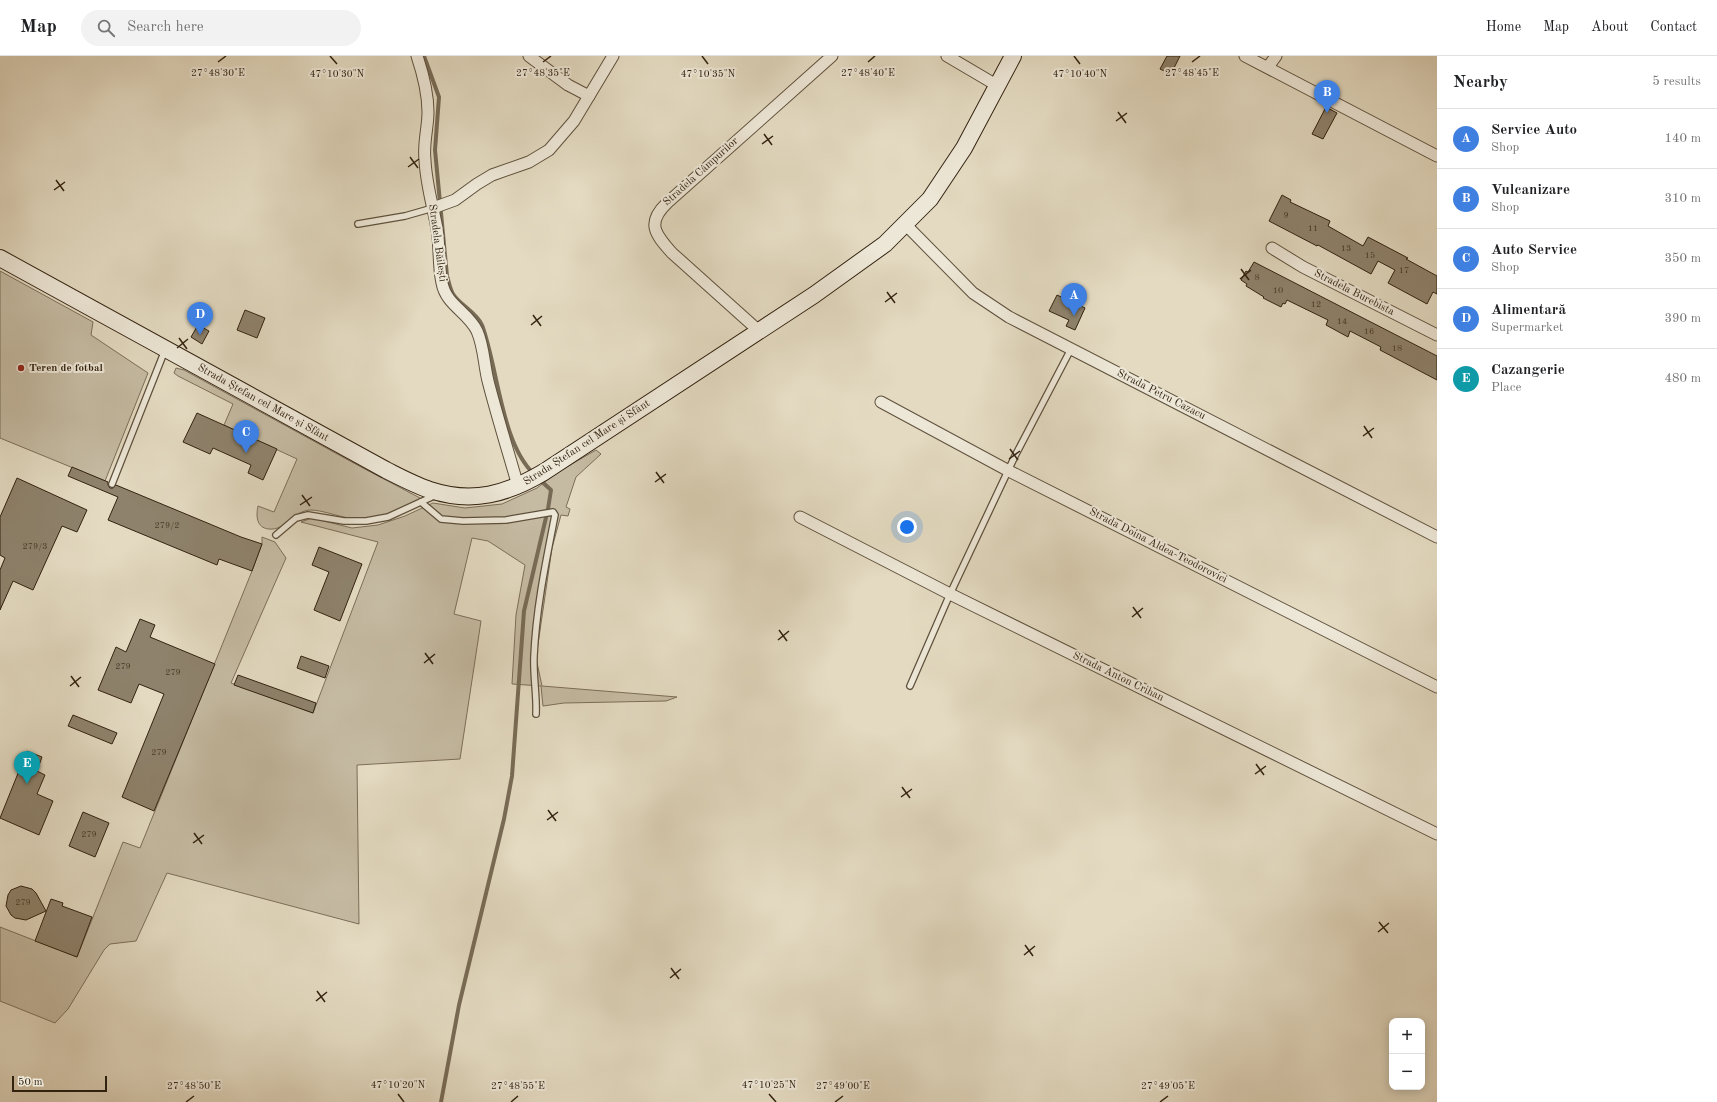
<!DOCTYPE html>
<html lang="en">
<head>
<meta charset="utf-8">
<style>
  :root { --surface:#fff; --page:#f2f2f2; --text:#202124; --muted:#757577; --line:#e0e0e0; --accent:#8f2418 }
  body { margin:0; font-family:"Old Standard TT",serif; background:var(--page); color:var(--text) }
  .controls { position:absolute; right:12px; bottom:12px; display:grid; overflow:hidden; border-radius:8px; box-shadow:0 2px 10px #0003 }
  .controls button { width:36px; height:36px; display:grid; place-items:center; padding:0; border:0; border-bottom:1px solid var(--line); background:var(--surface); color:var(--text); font:20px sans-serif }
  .scale { position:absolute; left:12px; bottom:10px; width:95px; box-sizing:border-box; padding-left:4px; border:2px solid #322210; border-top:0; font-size:11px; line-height:14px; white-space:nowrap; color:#322210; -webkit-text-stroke:3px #ede7d7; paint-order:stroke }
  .you { position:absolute; left:907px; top:471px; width:14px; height:14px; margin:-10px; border:3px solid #fff; border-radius:50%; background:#1a73e8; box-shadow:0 0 0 6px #1a73e833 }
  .badge { display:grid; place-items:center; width:26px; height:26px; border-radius:50%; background:var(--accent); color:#fff; font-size:13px; font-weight:700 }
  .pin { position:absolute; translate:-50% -33px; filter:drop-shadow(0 1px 2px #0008) }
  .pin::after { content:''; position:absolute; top:21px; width:14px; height:12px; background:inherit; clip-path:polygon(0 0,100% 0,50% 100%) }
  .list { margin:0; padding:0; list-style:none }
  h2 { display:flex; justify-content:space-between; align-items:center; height:52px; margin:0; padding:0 16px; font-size:17px }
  h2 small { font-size:13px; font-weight:400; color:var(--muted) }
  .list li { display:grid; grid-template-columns:26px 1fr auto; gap:12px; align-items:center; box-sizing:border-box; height:60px; padding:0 16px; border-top:1px solid var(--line) }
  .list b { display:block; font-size:15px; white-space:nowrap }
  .list p { margin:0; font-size:13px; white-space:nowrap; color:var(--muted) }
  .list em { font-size:13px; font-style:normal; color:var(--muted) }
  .icon { flex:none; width:22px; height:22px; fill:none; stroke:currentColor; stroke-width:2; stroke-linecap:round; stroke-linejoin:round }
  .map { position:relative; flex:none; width:1437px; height:1046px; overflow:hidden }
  header { display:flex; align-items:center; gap:24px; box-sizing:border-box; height:56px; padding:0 20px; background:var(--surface); border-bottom:1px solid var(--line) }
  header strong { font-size:19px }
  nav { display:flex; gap:22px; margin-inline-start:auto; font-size:14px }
  .search { width:280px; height:36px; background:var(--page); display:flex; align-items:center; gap:10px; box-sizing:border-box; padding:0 14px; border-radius:22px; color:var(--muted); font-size:15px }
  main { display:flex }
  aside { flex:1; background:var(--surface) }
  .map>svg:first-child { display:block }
  .green { fill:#c5bba3; stroke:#7c6e5a }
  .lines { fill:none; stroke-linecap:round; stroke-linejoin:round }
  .stream { stroke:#786b56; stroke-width:4 }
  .building { fill:#8e826c; stroke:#322210 }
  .lane-casing { stroke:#5e503c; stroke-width:8 }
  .street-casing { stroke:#5e503c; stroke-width:13 }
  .secondary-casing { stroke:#322210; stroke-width:18 }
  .lane { stroke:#ede7d7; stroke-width:5.5 }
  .street { stroke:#ede7d7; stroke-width:11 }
  .secondary { stroke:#ede7d7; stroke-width:16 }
  .ticks { fill:none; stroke:#322210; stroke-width:1.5 }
  .poi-dot { fill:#8f2418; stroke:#ede7d7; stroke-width:1.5 }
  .labels { text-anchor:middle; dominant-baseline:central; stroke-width:4; stroke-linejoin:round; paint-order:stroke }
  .number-label { font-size:9px; fill:#493a27 }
  .street-label { font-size:11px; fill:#322210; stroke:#ede7d7 }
  .poi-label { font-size:11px; font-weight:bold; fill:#322210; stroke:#ede7d7; text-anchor:start }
  .ticks-label { font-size:10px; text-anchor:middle; fill:#322210; stroke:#ede7d7; stroke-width:4; stroke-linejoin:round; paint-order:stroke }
</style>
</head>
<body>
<header>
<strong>Map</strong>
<div class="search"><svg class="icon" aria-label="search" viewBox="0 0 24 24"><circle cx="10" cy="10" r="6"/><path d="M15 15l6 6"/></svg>Search here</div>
<nav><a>Home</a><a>Map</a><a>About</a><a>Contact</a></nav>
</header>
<main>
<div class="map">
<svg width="1437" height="1046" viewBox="0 0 1437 1046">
  <rect width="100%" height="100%" fill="#e3dac1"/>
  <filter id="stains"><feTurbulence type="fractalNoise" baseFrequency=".005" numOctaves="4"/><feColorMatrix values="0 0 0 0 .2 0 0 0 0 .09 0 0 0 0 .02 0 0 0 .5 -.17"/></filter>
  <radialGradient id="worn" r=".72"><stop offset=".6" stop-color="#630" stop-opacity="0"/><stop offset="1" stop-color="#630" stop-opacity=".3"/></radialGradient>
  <g class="green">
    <path d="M 0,215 L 93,266 L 91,279 L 148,317 L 105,425 L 0,382 Z"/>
    <path d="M 176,312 L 184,314 L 361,411 L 420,442 C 409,455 366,465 349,462 C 336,460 322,454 310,454 C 293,455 285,475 269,473 C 256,472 256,459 258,450 L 274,456 L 297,403 L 224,369 L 233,348 L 178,320 L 174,317 Z"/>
    <path d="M 596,394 L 601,398 L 576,421 L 566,451 L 570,453 L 568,460 L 561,459 L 552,492 L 536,602 L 542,630 L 677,641 L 666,645 L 564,647 L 543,650 L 541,630 L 512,628 L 516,559 L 525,509 L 488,485 L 472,482 L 454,558 L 481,565 L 460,703 L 357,709 L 359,868 L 167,817 L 136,885 L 110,888 L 104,894 L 68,953 L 55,967 L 0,945 L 0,871 L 77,901 L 123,786 L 140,792 L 252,515 L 262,488 L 262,481 L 275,486 L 286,502 L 231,627 L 313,657 L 378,486 L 301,466 L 312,462 L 352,472 L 378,469 L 405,460 L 433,447 L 465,452 L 502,448 L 537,432 L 558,416 Z"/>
  </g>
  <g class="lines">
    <g class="stream">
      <path d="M 424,0 L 439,41 L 435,94 L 447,220 C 449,226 450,233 453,238 C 460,249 477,257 482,269 C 498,312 501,387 534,418"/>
      <path d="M 441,1046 L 459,949 L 504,763 L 512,720 L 524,555 L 548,453 L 551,434 L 539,423"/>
    </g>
  </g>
  <g class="building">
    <path d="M 1167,0 L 1180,0 L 1171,18 L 1160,13 Z"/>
    <path d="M 1326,51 L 1337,57 L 1323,83 L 1312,78 Z"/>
    <path d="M 1282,139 L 1291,144 L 1290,146 L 1330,165 L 1328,170 L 1363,190 L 1368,181 L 1408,202 L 1406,203 L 1437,220 L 1437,238 L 1433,236 L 1427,248 L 1388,227 L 1395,214 L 1378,205 L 1371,218 L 1318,189 L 1317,190 L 1269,165 Z"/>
    <path d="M 1254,206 L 1437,300 L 1437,324 L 1380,294 L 1381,291 L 1350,275 L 1348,281 L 1326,269 L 1328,264 L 1287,244 L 1285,248 L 1283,247 L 1281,251 L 1263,242 L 1264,241 L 1246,230 L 1247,228 L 1241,224 L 1246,215 L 1248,216 Z"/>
    <path d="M 1057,239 L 1085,252 L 1075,274 L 1066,270 L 1069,264 L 1049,255 Z"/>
    <path d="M 245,254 L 265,262 L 257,282 L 237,274 Z"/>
    <path d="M 198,269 L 209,275 L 202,288 L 191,281 Z"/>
    <path d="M 197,357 L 277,393 L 263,424 L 248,417 L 251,409 L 213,392 L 210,398 L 183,386 Z"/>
    <path d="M 72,411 L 108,426 L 108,429 L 110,432 L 113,432 L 116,429 L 241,481 L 262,488 L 252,515 L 219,503 L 217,509 L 108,464 L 118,441 L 68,420 Z"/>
    <path d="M 17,422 L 87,454 L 77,476 L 62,470 L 33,534 L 13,525 L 0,554 L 0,514 L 5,502 L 0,499 L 0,461 Z"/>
    <path d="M 319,491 L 362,508 L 340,565 L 314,554 L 329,516 L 312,509 Z"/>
    <path d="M 140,563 L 155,569 L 150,581 L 215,608 L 154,755 L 122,741 L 164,638 L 139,628 L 131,647 L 98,634 L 116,591 L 126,596 Z"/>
    <path d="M 301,600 L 329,610 L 325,622 L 297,612 Z"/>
    <path d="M 238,619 L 316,647 L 313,657 L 234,629 Z"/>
    <path d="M 73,659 L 117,677 L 112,688 L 68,670 Z"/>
    <path d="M 27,695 L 42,701 L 37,715 L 45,719 L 37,738 L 53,745 L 39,779 L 0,762 Z"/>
    <path d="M 83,756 L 109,767 L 95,801 L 69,790 Z"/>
    <path d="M 21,830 L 32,833 L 36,837 L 46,855 L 26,864 L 15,862 L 11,859 L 6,850 L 8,839 L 11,834 Z"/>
    <path d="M 51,843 L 63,847 L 62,850 L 92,861 L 77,901 L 35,885 Z"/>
  </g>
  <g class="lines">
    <g class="lane-casing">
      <g id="lane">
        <path d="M 358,168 L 405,160 L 433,152"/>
        <path d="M 112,428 L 165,294"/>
        <path d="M 421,446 L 441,463 L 463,465 L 506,464 L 553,456 L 555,459 C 546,505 536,553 534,600 C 533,620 537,639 536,658"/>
        <path d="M 276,479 L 296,462 L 308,459 L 344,465 L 366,465 L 388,461 L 436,439"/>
        <path d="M 910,630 L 950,538 L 1015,400 L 1071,293"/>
      </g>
    </g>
    <g class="street-casing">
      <g id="street">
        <path d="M 417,0 C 423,18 428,37 428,56 C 428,72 423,87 425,104 C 426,128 433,150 437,173 C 440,191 438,209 442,227 C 446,249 468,256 477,275 C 484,291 484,309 488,325 C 497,360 508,395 518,430"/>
        <path d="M 529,0 L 568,29 L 589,40"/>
        <path d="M 947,0 L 998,30"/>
        <path d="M 1245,0 L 1437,100"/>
        <path d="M 1268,11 L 1276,0"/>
        <path d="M 433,152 L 455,144 L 477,128 L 492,119 L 529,106 L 549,94 L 574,65 L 613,0"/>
        <path d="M 905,168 L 973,237 L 1009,261 L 1437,481"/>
        <path d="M 1272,192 L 1303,211 L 1437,279"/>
        <path d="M 759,275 L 672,197 C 655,178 646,167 667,147 L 832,0"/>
        <path d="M 881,346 L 1009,415 L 1437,631"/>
        <path d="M 800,461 L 950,538 L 1437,778"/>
      </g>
    </g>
    <g class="secondary-casing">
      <path id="secondary" d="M 0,202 L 386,414 C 400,421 415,429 430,434 C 473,448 507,438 544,416 L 814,239 L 885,188 L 930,143 L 964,92 L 1013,0"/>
    </g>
    <use href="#lane" class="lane"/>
    <use href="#street" class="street"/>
    <use href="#secondary" class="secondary"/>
  </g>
  <path class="ticks" d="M 330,0 L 337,8M 702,0 L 708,8M 1074,0 L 1080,8M 218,6 L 226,0M 543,6 L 551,0M 868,6 L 875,0M 1192,6 L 1200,0M 1118,56 L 1126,67M 1116,65 L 1127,57M 764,78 L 772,89M 762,88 L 773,80M 410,101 L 418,112M 408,111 L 419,103M 56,124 L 64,135M 54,134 L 65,126M 1241,213 L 1249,224M 1240,223 L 1251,214M 887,236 L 895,247M 885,246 L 897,237M 533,259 L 541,270M 531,269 L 542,260M 179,282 L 187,293M 177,292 L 188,283M 1364,370 L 1372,382M 1363,380 L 1374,372M 1010,393 L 1018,404M 1009,403 L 1020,395M 656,416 L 664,427M 655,426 L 666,418M 302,439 L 310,450M 300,449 L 312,441M 1133,551 L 1141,562M 1132,561 L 1143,552M 779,574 L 787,585M 778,584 L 789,575M 425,597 L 433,608M 424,607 L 435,598M 71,620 L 79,631M 70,630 L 81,621M 1256,708 L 1264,719M 1255,718 L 1266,710M 902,731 L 910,742M 901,741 L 912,733M 548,754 L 556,765M 547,764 L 558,756M 194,777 L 202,788M 193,787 L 204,779M 1379,866 L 1388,877M 1378,876 L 1389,867M 1025,889 L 1033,900M 1024,899 L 1035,890M 671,912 L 679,923M 670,922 L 681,913M 317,935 L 325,946M 316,945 L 327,936M 398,1038 L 404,1046M 769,1038 L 776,1046M 186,1046 L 194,1040M 511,1046 L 518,1040M 835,1046 L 843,1040M 1160,1046 L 1168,1040"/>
  <circle class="poi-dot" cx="21" cy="312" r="4"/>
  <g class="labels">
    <g class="number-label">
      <text x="1286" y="159">9</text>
      <text x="1313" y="172">11</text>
      <text x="1346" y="192">13</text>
      <text x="1370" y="199">15</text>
      <text x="1404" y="214">17</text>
      <text x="1257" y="221">8</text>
      <text x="1278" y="234">10</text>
      <text x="1316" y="248">12</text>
      <text x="1342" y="265">14</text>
      <text x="1369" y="275">16</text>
      <text x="1397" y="292">18</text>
      <text x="167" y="469">279/2</text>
      <text x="35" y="490">279/3</text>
      <text x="123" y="610">279</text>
      <text x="173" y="616">279</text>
      <text x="159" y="696">279</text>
      <text x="89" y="778">279</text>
      <text x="23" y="846">279</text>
    </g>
    <g class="street-label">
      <text transform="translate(701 116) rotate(-42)">Stradela Câmpurilor</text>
      <text transform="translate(437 187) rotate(82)">Stradela Băilești</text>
      <text transform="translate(1354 237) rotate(27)">Stradela Burebista</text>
      <text transform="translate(1161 339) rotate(27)">Strada Petru Cazacu</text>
      <text transform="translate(263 347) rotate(29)">Strada Ștefan cel Mare și Sfânt</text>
      <text transform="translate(587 387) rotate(-33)">Strada Ștefan cel Mare și Sfânt</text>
      <text transform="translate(1158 490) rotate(27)">Strada Doina Aldea-Teodorovici</text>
      <text transform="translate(1118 621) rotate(26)">Strada Anton Crihan</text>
    </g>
    <g class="poi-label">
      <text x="29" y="312">Teren de fotbal</text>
    </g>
  </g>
  <g class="ticks-label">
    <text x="218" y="20">27°48'30"E</text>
    <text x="543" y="20">27°48'35"E</text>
    <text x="868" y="20">27°48'40"E</text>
    <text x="1192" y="20">27°48'45"E</text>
    <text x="1080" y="21">47°10'40"N</text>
    <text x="337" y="21">47°10'30"N</text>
    <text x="708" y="21">47°10'35"N</text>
    <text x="398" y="1032">47°10'20"N</text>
    <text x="769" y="1032">47°10'25"N</text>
    <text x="194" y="1033">27°48'50"E</text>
    <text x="518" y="1033">27°48'55"E</text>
    <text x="843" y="1033">27°49'00"E</text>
    <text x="1168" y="1033">27°49'05"E</text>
  </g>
  <rect width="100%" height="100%" filter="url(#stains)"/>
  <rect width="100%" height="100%" fill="url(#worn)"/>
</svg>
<div class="controls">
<button>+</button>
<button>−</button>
</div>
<div class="scale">50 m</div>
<div class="you"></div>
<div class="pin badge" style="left:1074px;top:260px;background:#3f7fe0">A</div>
<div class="pin badge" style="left:1327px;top:57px;background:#3f7fe0">B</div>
<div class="pin badge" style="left:246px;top:397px;background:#3f7fe0">C</div>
<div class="pin badge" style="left:200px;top:279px;background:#3f7fe0">D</div>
<div class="pin badge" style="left:27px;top:728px;background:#0f9aa8">E</div>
</div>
<aside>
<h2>Nearby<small>5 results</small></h2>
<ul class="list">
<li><span class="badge" style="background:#3f7fe0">A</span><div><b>Service Auto</b><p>Shop</p></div><em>140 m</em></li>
<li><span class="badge" style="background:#3f7fe0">B</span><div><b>Vulcanizare</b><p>Shop</p></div><em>310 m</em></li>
<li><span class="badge" style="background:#3f7fe0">C</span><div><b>Auto Service</b><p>Shop</p></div><em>350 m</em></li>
<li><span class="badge" style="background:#3f7fe0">D</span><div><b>Alimentară</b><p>Supermarket</p></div><em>390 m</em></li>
<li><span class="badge" style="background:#0f9aa8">E</span><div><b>Cazangerie</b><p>Place</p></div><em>480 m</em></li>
</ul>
</aside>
</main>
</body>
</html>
